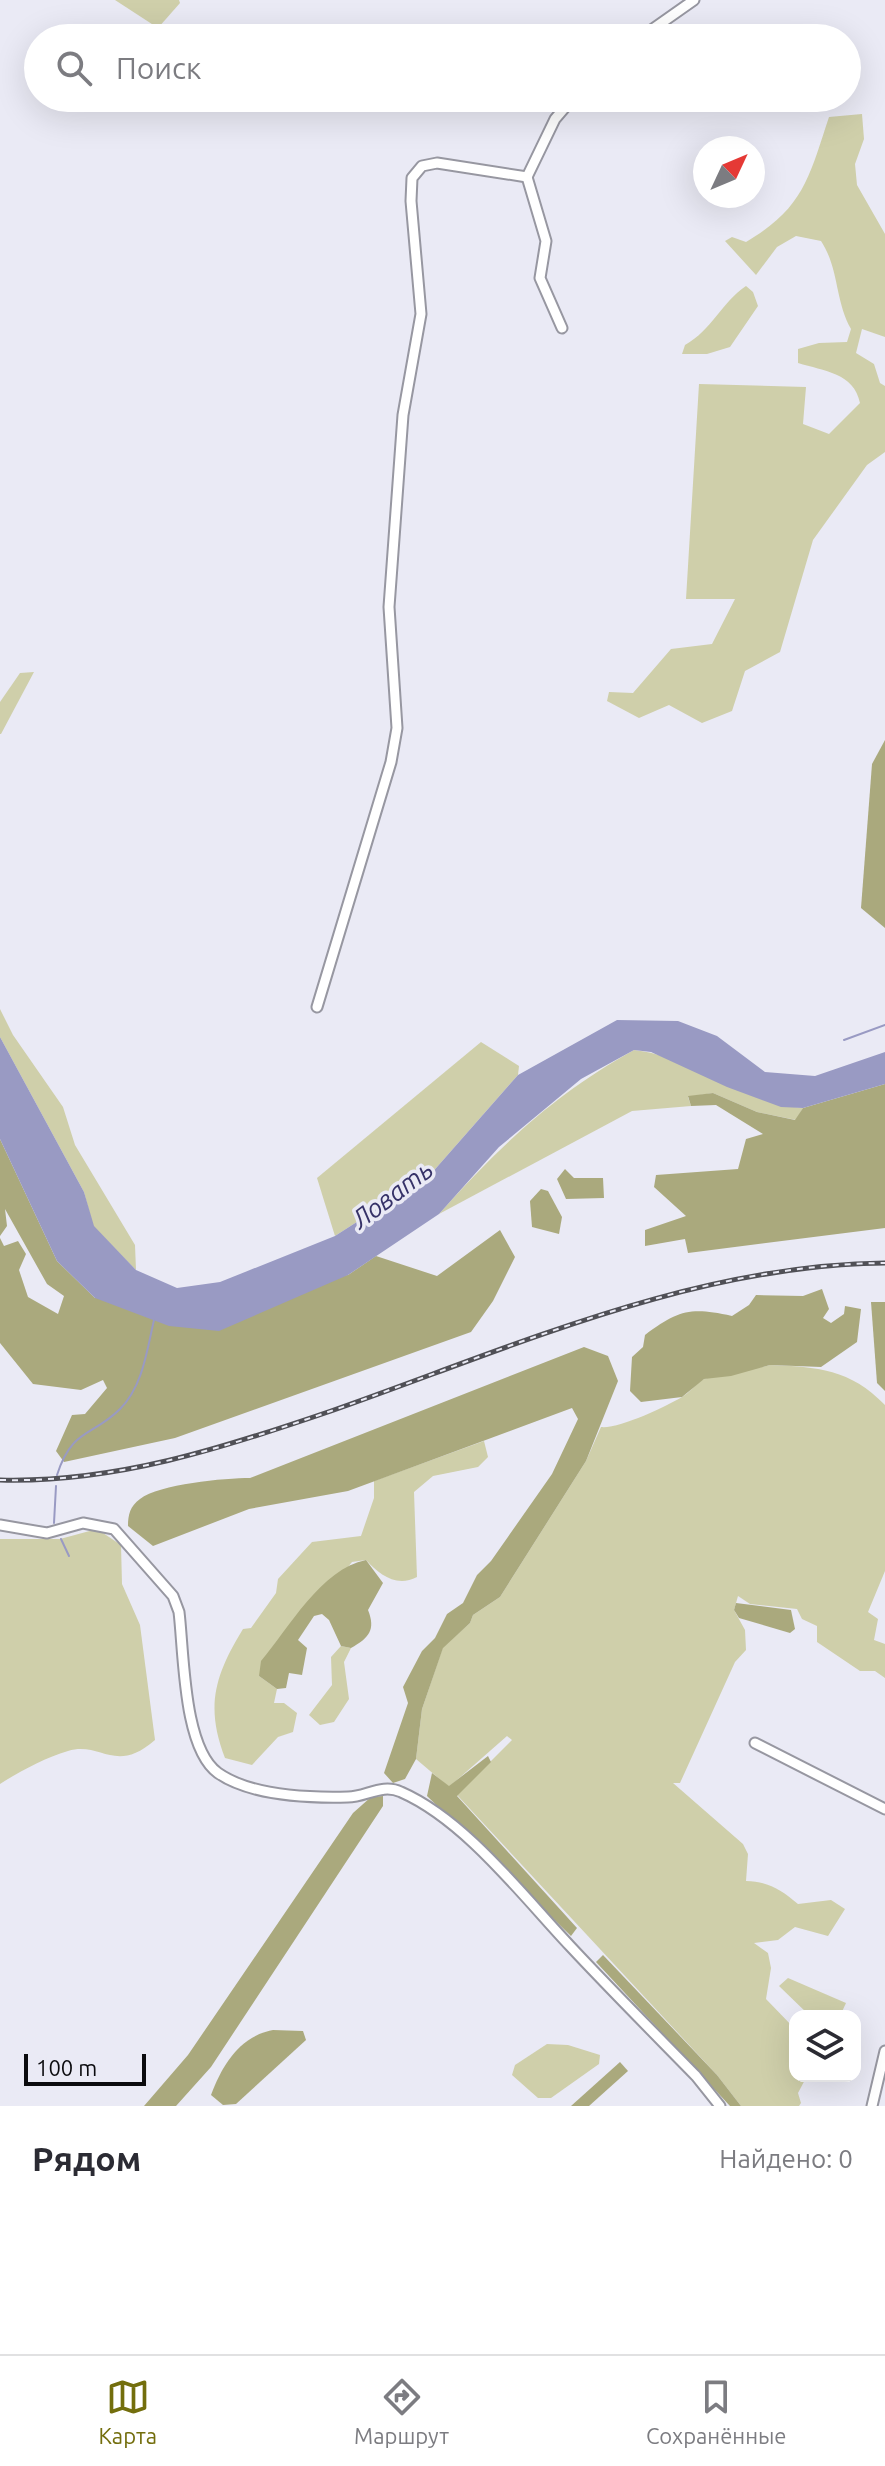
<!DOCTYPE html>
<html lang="ru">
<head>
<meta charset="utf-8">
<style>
  :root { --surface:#fff; --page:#f2f2f3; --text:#2b2b33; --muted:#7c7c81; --line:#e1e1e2; --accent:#736e0d }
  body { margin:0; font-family:Ubuntu,sans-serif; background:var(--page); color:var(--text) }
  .controls { position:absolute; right:24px; bottom:24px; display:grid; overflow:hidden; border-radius:16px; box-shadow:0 8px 32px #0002 }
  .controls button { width:72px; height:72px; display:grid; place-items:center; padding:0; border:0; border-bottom:2px solid var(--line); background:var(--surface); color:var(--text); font:40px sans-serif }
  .compass { position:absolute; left:693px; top:136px; width:72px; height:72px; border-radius:50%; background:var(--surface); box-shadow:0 8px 32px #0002; rotate:46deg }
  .scale { position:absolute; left:24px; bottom:20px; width:122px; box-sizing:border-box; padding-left:8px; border:4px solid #0b0b0e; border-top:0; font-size:22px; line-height:28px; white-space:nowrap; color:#0b0b0e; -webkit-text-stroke:6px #eaeaf5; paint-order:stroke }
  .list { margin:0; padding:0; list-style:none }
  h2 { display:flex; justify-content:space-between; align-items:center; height:104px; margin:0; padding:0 32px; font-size:34px }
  h2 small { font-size:26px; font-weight:400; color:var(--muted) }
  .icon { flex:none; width:44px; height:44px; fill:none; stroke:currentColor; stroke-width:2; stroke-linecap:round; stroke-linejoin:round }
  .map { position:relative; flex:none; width:885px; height:2106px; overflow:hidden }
  .search { position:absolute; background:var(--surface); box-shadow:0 8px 32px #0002; left:24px; right:24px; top:24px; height:88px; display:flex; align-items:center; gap:20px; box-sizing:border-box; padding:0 28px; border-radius:44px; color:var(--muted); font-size:30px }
  .sheet { height:248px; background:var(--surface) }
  nav { display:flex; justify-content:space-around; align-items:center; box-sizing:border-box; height:112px; border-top:2px solid var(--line); background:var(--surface); font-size:22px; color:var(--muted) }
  nav a { display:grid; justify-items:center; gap:4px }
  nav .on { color:var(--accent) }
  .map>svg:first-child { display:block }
  .green { fill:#cfcfaa }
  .forest { fill:#aaa97d }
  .water { fill:#999ac3 }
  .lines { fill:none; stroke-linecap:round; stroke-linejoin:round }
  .stream { stroke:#999ac3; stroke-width:2 }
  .minor-casing { stroke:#9797a1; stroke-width:13 }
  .minor { stroke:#fff; stroke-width:9 }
  .rail-casing { stroke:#505056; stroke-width:5 }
  .rail { stroke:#eaeaf5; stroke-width:2; stroke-dasharray:6; stroke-linecap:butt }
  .labels { text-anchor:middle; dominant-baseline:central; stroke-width:7; stroke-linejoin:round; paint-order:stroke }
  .water-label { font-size:26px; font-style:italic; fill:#363268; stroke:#eaeaf5 }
</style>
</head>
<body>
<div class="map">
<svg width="885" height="2106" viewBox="0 0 885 2106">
  <rect width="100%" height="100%" fill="#eaeaf5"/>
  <g class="green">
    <path d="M 115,0 L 179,0 L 180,3 L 158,28 Z"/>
    <path d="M 862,114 L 864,139 L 855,164 L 857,185 L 885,234 L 885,337 L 862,329 L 856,353 L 874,364 L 880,383 L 885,386 L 885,452 L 867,465 L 813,540 L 780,652 L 745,671 L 732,711 L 702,723 L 669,705 L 639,718 L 607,701 L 609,692 L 633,693 L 671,649 L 712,644 L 735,599 L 686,599 L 699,384 L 806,387 L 803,424 L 829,434 L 860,403 C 854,373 824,371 798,363 L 798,349 L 819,343 L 847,342 L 851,329 C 835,301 839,268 821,241 L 796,236 L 777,247 L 756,275 L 725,241 L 732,237 L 746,242 C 804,208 809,177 829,117 Z"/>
    <path d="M 746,286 L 753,292 L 758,306 L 730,347 L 707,354 L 682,354 L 685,345 C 712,330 721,303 746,286 Z"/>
    <path d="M 34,672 L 1,734 L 0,734 L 0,702 L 20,673 Z"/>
    <path d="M 0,1009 L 13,1035 L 63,1107 L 75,1145 L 135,1245 L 136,1270 L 93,1226 L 84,1192 L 0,1037 Z"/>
    <path d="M 481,1042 L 519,1066 L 518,1075 L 430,1175 L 335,1236 L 317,1178 Z"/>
    <path d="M 634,1050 C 691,1056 740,1103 803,1108 L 796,1120 L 757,1112 L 713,1093 L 688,1097 L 691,1106 L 632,1111 L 439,1214 C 500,1146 553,1095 634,1050 Z"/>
    <path d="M 770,1365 C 818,1367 850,1369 885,1405 L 885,1571 L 868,1612 L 878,1619 L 874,1640 L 885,1644 L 885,1678 L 875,1671 L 860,1671 L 817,1642 L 817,1626 L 802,1619 L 797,1609 L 750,1604 L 738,1596 L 734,1610 L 745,1630 L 746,1650 L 735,1662 L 680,1783 L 673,1783 L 743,1844 L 748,1854 L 746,1881 C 767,1881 782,1890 798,1904 L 831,1900 L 845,1909 L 828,1936 L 795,1927 L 778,1940 L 754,1943 L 768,1953 L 771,1968 L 766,1999 L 795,2029 L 795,2076 L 807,2076 L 798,2093 L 801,2103 L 799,2106 L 741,2106 L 717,2075 L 457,1795 L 512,1740 L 507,1736 L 449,1787 L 416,1759 L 422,1709 L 443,1647 L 470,1623 L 473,1615 L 500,1597 L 586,1461 L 601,1427 C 619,1429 665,1407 682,1397 C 690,1392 695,1385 702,1380 C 709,1376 757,1369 770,1365 Z"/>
    <path d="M 484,1441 L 488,1457 L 478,1467 L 433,1476 L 414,1492 L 417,1577 C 396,1588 379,1574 366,1560 L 352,1562 L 259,1676 L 277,1689 L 274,1703 L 284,1703 L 297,1713 L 293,1732 L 278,1737 L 252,1765 L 225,1758 C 205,1706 215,1675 243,1629 L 251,1628 L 276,1593 L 278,1579 L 312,1542 L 361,1536 L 374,1498 L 374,1481 Z"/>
    <path d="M 97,1529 L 121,1545 L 122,1584 L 140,1625 L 155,1740 C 115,1775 101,1741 68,1751 C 45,1758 20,1771 0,1784 L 0,1539 L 60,1539 Z"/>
    <path d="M 341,1646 L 351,1648 L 344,1662 L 349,1699 L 334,1722 L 320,1725 L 309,1715 L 332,1685 L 331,1657 Z"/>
    <path d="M 788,1978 L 846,2003 L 840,2016 L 810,2016 L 779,1986 Z"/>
    <path d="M 547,2044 L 568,2045 L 600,2055 L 599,2064 L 551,2098 L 538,2098 L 512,2075 L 515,2065 Z"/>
  </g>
  <g class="forest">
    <path d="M 885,740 L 885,928 L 861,908 L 872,764 Z"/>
    <path d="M 885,1084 L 885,1228 L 688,1253 L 685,1239 L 645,1246 L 645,1230 L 686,1216 L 654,1187 L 656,1175 L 738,1169 L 746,1139 L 763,1134 L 716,1105 L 691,1106 L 688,1096 L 713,1093 L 757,1112 L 795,1120 L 803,1108 Z"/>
    <path d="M 0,1139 L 57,1261 L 95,1298 L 348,1275 L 376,1256 L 437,1276 L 500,1230 L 515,1257 L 493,1301 L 471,1332 L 175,1438 L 64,1462 L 56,1451 L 72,1415 L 85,1414 L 107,1388 L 103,1380 L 81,1390 L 33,1384 L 0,1343 L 0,1238 L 4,1246 L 18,1241 L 26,1254 L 19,1270 L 28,1297 L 58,1314 L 64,1296 L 47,1284 L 5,1209 L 7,1226 L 0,1236 Z"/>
    <path d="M 565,1169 L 574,1178 L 603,1178 L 604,1198 L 566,1199 L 557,1179 Z"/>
    <path d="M 541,1189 L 548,1191 L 562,1217 L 559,1234 L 532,1227 L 530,1201 Z"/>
    <path d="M 822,1289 L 829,1309 L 823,1318 L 831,1323 L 844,1314 L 845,1306 L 861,1309 L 857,1342 L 821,1367 L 770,1365 L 731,1376 L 704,1379 L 682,1397 L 641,1402 L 630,1391 L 632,1357 L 643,1347 L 645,1335 C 679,1310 690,1307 732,1316 L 749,1305 L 756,1295 L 803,1296 Z"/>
    <path d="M 871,1302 L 885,1302 L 885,1391 L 877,1383 Z"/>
    <path d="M 584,1347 L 608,1356 L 618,1381 L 586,1461 L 500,1597 L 473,1615 L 470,1623 L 443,1648 L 422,1709 L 416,1759 L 405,1779 L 393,1783 L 384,1773 L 408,1703 L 403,1687 L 422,1651 L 435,1638 L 447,1614 L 463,1603 L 477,1575 L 491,1561 L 552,1474 L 578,1419 L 572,1408 L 348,1491 L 249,1509 L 153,1546 L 128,1526 C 128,1515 130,1506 140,1499 C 159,1484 225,1478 250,1478 Z"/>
    <path d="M 366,1560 L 383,1583 L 368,1610 C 376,1630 369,1638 351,1648 L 341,1646 L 329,1620 L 322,1614 L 314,1616 L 298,1640 L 307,1648 L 302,1675 L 289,1673 L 286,1688 L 277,1689 L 259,1676 L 261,1661 C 289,1628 321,1569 366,1560 Z"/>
    <path d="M 736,1603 L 791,1610 L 795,1629 L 790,1633 L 739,1618 L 734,1610 Z"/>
    <path d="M 488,1756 L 491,1762 L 457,1796 L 577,1928 L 571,1936 L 427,1796 L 432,1773 L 449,1786 Z"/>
    <path d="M 383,1796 L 383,1806 L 211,2067 L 176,2106 L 144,2106 L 188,2055 L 353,1813 L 371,1797 Z"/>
    <path d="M 603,1955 L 717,2075 L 741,2106 L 730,2106 L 596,1962 Z"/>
    <path d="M 273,2030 L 303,2031 L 306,2040 L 236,2104 L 223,2105 L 211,2095 C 222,2065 240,2036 273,2030 Z"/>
    <path d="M 620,2062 L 628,2071 L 589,2106 L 571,2106 Z"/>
  </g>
  <path class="water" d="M 617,1020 L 678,1021 L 717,1036 L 765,1072 L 815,1076 L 885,1052 L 885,1084 L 803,1108 L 781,1107 L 727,1087 L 651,1052 L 634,1050 L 581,1079 L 499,1147 L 439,1214 L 348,1275 L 219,1331 L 169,1326 L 95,1298 L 57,1261 L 0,1139 L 0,1037 L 84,1192 L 94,1226 L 136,1270 L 177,1288 L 220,1282 L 335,1236 L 430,1175 L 518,1075 Z"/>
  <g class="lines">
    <g class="stream">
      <path d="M 844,1040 L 885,1025"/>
      <path d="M 57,1475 C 72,1428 92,1437 120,1409 C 143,1386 147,1350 154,1320"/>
      <path d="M 54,1523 L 56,1486"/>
      <path d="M 61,1539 L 69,1556"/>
    </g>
    <g class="minor-casing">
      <g id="minor">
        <path d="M 640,38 L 694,0"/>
        <path d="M 527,177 L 546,241 L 540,278 L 562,328"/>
        <path d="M 527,177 L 555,119 L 573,98"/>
        <path d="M 317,1007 L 391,762 L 397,728 L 389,607 L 403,415 L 421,314 L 411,201 L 412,178 L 422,166 L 437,163 L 527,177"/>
        <path d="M 0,1525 L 47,1533 L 83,1523 L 114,1529 L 173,1596 L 179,1612 C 184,1653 183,1748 218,1773 C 251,1796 310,1798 348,1797 C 366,1797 382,1783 401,1792 C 465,1820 522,1895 570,1946 C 611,1990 654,2033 696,2076 L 720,2106"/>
        <path d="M 755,1743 L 885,1809"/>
        <path d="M 872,2106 L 885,2051"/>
      </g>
    </g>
    <use href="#minor" class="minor"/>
    <g class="rail-casing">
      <path id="rail" d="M 0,1480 C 115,1483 223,1448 331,1411 C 511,1348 692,1265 885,1263"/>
    </g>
    <use href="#rail" class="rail"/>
  </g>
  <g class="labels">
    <g class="water-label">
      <text transform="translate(392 1194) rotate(-37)">Ловать</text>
    </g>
  </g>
</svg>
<div class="controls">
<button><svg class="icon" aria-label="layers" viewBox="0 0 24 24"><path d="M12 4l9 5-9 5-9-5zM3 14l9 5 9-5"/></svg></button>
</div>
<svg class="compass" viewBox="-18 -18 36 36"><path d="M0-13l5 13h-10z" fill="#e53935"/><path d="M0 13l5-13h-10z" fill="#7c7c81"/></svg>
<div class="scale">100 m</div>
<div class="search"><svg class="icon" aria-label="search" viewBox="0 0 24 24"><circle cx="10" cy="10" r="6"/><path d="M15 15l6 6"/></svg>Поиск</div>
</div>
<section class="sheet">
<h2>Рядом<small>Найдено: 0</small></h2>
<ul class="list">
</ul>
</section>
<nav>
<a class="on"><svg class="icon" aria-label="map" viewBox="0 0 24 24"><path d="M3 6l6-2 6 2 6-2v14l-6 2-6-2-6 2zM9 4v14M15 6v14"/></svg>Карта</a>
<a><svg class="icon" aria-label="directions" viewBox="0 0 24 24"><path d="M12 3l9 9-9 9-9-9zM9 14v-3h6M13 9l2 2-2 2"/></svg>Маршрут</a>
<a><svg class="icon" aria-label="saved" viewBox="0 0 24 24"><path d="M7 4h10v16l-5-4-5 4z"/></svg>Сохранённые</a>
</nav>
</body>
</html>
